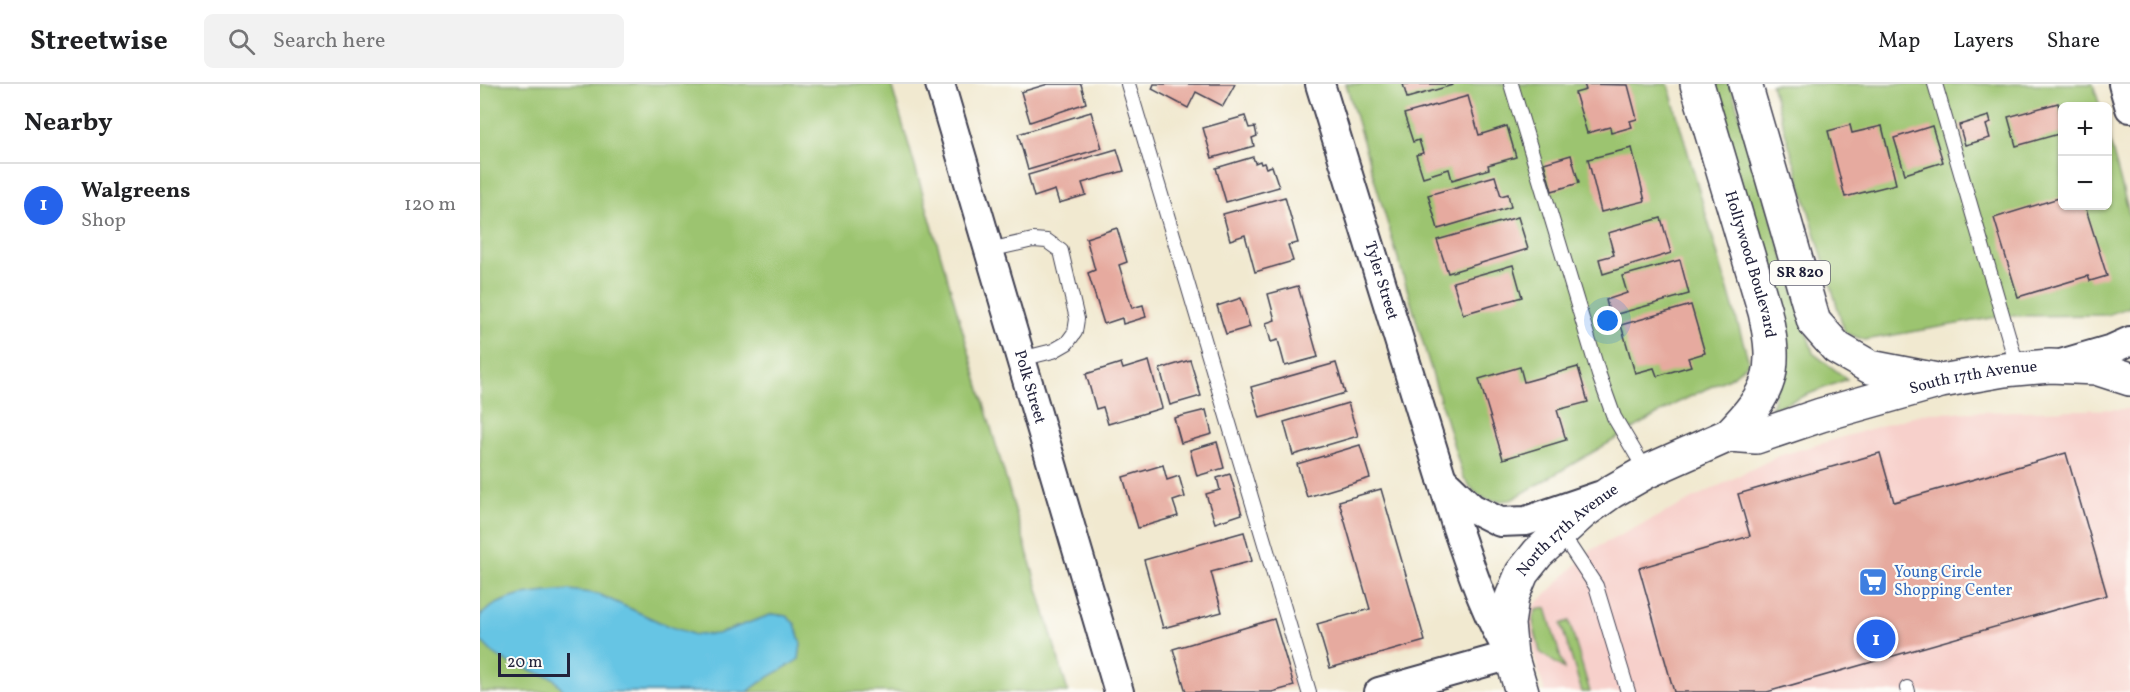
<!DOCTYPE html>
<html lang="en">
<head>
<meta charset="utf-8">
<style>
  :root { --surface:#fff; --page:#f2f2f2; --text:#202124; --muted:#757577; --line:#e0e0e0; --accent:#2563eb }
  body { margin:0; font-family:Vollkorn,serif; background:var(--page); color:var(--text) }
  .controls { position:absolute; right:18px; top:18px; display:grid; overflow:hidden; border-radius:9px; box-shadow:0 2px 4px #0004 }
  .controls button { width:54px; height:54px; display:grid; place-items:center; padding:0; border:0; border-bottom:2px solid var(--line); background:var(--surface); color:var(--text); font:30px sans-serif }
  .scale { position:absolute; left:18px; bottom:15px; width:72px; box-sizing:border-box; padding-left:6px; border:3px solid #22223b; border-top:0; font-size:16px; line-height:21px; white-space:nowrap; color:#22223b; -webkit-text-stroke:4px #fdfcf7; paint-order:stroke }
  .you { position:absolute; left:1128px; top:237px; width:21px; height:21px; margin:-15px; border:4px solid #fff; border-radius:50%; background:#1a73e8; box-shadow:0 0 0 9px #1a73e833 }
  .badge { display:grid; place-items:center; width:39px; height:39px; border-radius:50%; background:var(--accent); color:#fff; font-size:20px; font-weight:700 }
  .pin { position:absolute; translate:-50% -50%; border:3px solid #fff; box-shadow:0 2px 6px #0006 }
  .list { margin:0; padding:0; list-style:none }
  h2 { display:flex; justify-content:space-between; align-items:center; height:78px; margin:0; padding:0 24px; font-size:26px }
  h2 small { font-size:20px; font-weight:400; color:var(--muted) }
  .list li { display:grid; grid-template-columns:39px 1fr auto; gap:18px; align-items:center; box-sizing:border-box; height:84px; padding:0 24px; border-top:2px solid var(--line) }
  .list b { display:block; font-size:22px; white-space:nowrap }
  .list p { margin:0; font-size:20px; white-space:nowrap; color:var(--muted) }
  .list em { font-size:20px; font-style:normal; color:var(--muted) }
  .icon { flex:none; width:33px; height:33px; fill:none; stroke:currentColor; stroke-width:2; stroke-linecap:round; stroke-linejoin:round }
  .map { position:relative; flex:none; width:1650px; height:608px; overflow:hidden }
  header { display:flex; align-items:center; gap:36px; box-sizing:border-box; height:84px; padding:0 30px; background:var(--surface); border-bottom:2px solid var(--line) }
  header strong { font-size:28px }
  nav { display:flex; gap:33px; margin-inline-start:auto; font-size:21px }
  .search { width:420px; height:54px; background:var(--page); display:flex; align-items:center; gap:15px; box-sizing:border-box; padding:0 21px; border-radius:9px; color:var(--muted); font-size:22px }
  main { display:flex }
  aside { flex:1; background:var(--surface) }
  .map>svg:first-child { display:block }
  .built { fill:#f7d0cb }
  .green { fill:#9cc46f; stroke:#5f7355; stroke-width:1.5 }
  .water { fill:#66c5e4; stroke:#447490; stroke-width:1.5 }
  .building { fill:#e6aa9f }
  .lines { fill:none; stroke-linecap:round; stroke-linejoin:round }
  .service-casing { stroke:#414051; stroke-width:16 }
  .minor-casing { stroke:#414051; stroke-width:32 }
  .primary-casing { stroke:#414051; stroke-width:36 }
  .service { stroke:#fff; stroke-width:14 }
  .minor { stroke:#fff; stroke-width:28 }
  .primary { stroke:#fff; stroke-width:33 }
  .labels { text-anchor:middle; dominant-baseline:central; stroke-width:4.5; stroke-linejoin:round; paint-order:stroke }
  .shield { fill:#fdfcf7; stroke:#646373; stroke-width:1.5 }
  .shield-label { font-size:15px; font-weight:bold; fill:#22223b }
  .street-label { font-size:16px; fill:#22223b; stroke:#fdfcf7 }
  .shop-label { font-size:16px; fill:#366cbe; stroke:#fdfcf7; text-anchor:start }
</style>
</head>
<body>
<header>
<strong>Streetwise</strong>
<div class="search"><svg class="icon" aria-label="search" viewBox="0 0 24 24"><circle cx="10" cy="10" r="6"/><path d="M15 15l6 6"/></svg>Search here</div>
<nav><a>Map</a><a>Layers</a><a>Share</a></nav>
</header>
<main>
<aside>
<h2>Nearby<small></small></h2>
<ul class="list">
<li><span class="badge">1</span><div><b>Walgreens</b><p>Shop</p></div><em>120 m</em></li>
</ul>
</aside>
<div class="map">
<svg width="1650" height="608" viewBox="0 0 1650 608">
  <rect width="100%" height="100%" fill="#fdfcf7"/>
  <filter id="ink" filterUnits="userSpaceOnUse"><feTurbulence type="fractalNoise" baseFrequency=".0167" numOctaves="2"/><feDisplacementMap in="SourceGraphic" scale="12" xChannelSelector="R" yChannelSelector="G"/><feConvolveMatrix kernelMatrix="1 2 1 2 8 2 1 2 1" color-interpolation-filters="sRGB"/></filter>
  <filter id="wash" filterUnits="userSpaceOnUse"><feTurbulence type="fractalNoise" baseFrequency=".008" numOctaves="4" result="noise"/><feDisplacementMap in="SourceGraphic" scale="24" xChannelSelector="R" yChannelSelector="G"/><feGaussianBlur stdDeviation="1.35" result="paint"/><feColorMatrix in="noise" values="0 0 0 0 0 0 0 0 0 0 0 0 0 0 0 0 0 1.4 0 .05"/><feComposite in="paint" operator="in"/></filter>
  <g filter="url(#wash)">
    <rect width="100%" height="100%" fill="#f1e9d0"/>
    <path class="built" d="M 1650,325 L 1650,608 L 1065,608 L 1055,575 L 1047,529 L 1111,466 L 1298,372 L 1445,329 Z"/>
    <g class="green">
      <path d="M 0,0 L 411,0 L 588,608 L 0,608 Z"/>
      <path d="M 866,0 L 1188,0 L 1269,278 L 1253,292 L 1197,319 L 1031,416 C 1005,419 998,415 983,393 Z"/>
      <path d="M 1231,0 L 1250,0 L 1333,269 L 1367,295 L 1291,325 L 1301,285 L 1306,246 Z"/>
      <path d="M 1291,0 L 1613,0 L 1620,22 L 1582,22 L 1582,122 L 1628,122 L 1628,50 L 1650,133 L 1650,223 L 1627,231 L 1523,232 L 1385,256 L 1365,249 Z"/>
      <path d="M 1066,524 L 1084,585 L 1060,568 L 1054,543 L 1053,535 L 1056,526 Z"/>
      <path d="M 1089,537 L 1110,608 L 1102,608 L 1081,540 Z"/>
    </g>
    <path class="water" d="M 89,506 L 118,510 L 186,541 L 215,551 L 237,550 L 293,530 L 306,532 L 315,540 L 321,560 L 319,575 C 302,587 282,594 268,608 L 85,608 L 73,594 L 27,578 L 13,569 L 1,557 L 0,532 C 24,508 57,510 89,506 Z"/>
    <g id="blocks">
      <g class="building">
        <path d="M 568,0 L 601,0 L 606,19 L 550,38 L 541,8 Z"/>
        <path d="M 674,0 L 755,0 L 743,22 L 716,8 L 708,24 L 672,5 Z"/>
        <path d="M 923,0 L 973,0 L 973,1 L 927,14 Z"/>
        <path d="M 1104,0 L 1148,1 L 1157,35 L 1150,37 L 1152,43 L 1131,49 L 1130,43 L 1107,49 L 1095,9 L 1106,6 Z"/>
        <path d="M 988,12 L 999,51 L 1027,42 L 1036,73 L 1008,81 L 1009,85 L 972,96 L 969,85 L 943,93 L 936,71 L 943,69 L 939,56 L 933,58 L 924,30 Z"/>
        <path d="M 1578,19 L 1582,37 L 1582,49 L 1536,62 L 1528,33 Z"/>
        <path d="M 611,28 L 622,64 L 548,86 L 538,50 Z"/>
        <path d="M 765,32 L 769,44 L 775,43 L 777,52 L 772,54 L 774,62 L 732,74 L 723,44 Z"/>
        <path d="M 1509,32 L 1511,39 L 1506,41 L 1510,54 L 1485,61 L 1479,41 Z"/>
        <path d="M 1370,41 L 1372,49 L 1402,42 L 1416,100 L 1365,113 L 1348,47 Z"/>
        <path d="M 1452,42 L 1463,78 L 1425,90 L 1414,54 Z"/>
        <path d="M 1152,64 L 1165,117 L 1121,128 L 1108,75 Z"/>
        <path d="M 637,65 L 644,87 L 602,99 L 606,111 L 579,119 L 575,106 L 554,113 L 548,91 Z"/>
        <path d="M 1091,71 L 1099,99 L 1072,107 L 1064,79 Z"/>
        <path d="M 773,73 L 775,79 L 780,77 L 781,80 L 784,79 L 786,84 L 792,82 L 799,103 L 746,118 L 736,84 Z"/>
        <path d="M 1015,92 L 1021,112 L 1028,110 L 1031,123 L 958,145 L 948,111 Z"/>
        <path d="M 805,113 L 818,159 L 808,161 L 813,177 L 775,188 L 765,151 L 750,156 L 743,130 Z"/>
        <path d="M 1582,113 L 1582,122 L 1605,122 L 1627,192 L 1610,197 L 1608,192 L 1538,213 L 1514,134 Z"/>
        <path d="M 1038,133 L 1048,165 L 968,189 L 957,156 Z"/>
        <path d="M 1181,134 L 1191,169 L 1123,190 L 1119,175 L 1134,171 L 1128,149 Z"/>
        <path d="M 637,144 L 647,178 L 639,181 L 652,224 L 663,221 L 666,233 L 643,240 L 642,234 L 624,240 L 608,189 L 615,186 L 606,154 Z"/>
        <path d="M 1200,176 L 1209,210 L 1130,232 L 1126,216 L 1147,209 L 1142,192 Z"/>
        <path d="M 1033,181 L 1042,213 L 983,230 L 973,198 Z"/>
        <path d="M 818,202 L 838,273 L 805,282 L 798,256 L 791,258 L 786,239 L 795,236 L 788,210 Z"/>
        <path d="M 761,214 L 770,243 L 746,250 L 737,222 Z"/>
        <path d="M 1211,221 L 1225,269 L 1208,274 L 1211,282 L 1177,292 L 1174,284 L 1155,289 L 1141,241 Z"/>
        <path d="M 710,276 L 721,312 L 690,321 L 680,285 Z"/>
        <path d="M 669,277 L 682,324 L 628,340 L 623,323 L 616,325 L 606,290 L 641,279 L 643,285 Z"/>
        <path d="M 856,279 L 865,309 L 780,334 L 771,303 Z"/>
        <path d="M 1040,283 L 1044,298 L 1098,283 L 1108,318 L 1077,326 L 1086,356 L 1023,375 L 999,295 Z"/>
        <path d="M 868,319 L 878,352 L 813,371 L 804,338 Z"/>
        <path d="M 726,326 L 732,350 L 701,359 L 694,334 Z"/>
        <path d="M 737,358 L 744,384 L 717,392 L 710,366 Z"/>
        <path d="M 880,361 L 890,394 L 827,413 L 817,380 Z"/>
        <path d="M 1400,369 L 1414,418 L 1586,369 L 1627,511 L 1287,608 L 1194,608 L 1159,484 L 1270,452 L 1258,410 Z"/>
        <path d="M 683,381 L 687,396 L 699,392 L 705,413 L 693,417 L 698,432 L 658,444 L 643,393 Z"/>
        <path d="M 750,390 L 762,430 L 735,439 L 726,410 L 740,406 L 737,394 Z"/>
        <path d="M 901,405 L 945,557 L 850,584 L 837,540 L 890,525 L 859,417 Z"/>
        <path d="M 764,448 L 772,477 L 731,488 L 742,528 L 683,544 L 664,476 Z"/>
        <path d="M 794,535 L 814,602 L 792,608 L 706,608 L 693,565 Z"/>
      </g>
    </g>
  </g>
  <g filter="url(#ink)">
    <use href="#blocks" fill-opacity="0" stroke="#414051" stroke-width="1.5"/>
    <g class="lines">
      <g class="service-casing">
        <g id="service">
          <path d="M 648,0 L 829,608"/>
          <path d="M 1031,0 L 1119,291 L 1134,333 L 1166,387"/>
          <path d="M 1455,0 L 1538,285"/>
          <path d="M 509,166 L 553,156 L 567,157 L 581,167 L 597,235 L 595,248 L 587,259 L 573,267 L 541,275"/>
          <path d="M 1081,449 L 1116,502 L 1148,608"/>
          <path d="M 1427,604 L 1428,608"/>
        </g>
      </g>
      <g class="minor-casing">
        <g id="minor">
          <path id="s1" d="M 460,0 L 639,608"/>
          <path id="s2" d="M 840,0 L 977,444 C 992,488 1006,532 1031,571 L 899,608"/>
          <path d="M 1643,0 L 1650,24"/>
          <path d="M 1584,279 L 1632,265 L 1650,257"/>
          <path d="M 962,395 L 992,424 L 1020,438 L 1046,437 L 1119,412"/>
        </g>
      </g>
      <g class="primary-casing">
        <g id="primary">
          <path id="s3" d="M 1217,0 L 1285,228 C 1298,287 1292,307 1249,351"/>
          <path d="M 1265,0 L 1334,238 L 1357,264 L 1390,283 L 1457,296"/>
          <path id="s4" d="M 1042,608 L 1031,571 L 1028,540 L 1032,513 L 1042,489 L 1058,469 L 1103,428 L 1131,408 L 1166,388 L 1249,351 L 1276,353 L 1341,331 L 1461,297 L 1524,286 L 1570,282 L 1616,284 L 1650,295"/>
        </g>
      </g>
      <use href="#service" class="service"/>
      <use href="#minor" class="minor"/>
      <use href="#primary" class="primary"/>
    </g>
  </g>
  <defs>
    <g id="supermarket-square" transform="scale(1.5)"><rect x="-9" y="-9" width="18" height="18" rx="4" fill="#3f7fe0" stroke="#fdfcf7"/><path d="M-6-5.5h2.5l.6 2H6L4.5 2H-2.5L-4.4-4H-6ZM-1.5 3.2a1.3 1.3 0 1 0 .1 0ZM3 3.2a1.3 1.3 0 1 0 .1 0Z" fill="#fff"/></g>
  </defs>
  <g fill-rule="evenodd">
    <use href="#supermarket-square" x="1393" y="498"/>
  </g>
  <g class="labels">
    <rect class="shield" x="1290" y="177" width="60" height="24" rx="4.5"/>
    <g class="shield-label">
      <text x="1320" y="189">SR 820</text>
    </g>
    <g class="street-label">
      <text stroke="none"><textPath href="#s3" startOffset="188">Hollywood Boulevard</textPath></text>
      <text stroke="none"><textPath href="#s2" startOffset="206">Tyler Street</textPath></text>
      <text stroke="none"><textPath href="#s4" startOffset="628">South 17th Avenue</textPath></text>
      <text stroke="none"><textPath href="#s1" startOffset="316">Polk Street</textPath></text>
      <text stroke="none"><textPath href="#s4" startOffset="186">North 17th Avenue</textPath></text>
    </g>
    <g class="shop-label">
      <text x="1414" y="489">Young Circle<tspan x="1414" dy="18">Shopping Center</tspan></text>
    </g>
  </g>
</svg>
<div class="controls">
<button>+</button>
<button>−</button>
</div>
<div class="scale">20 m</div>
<div class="you"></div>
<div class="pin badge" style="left:1396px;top:555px">1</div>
</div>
</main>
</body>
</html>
